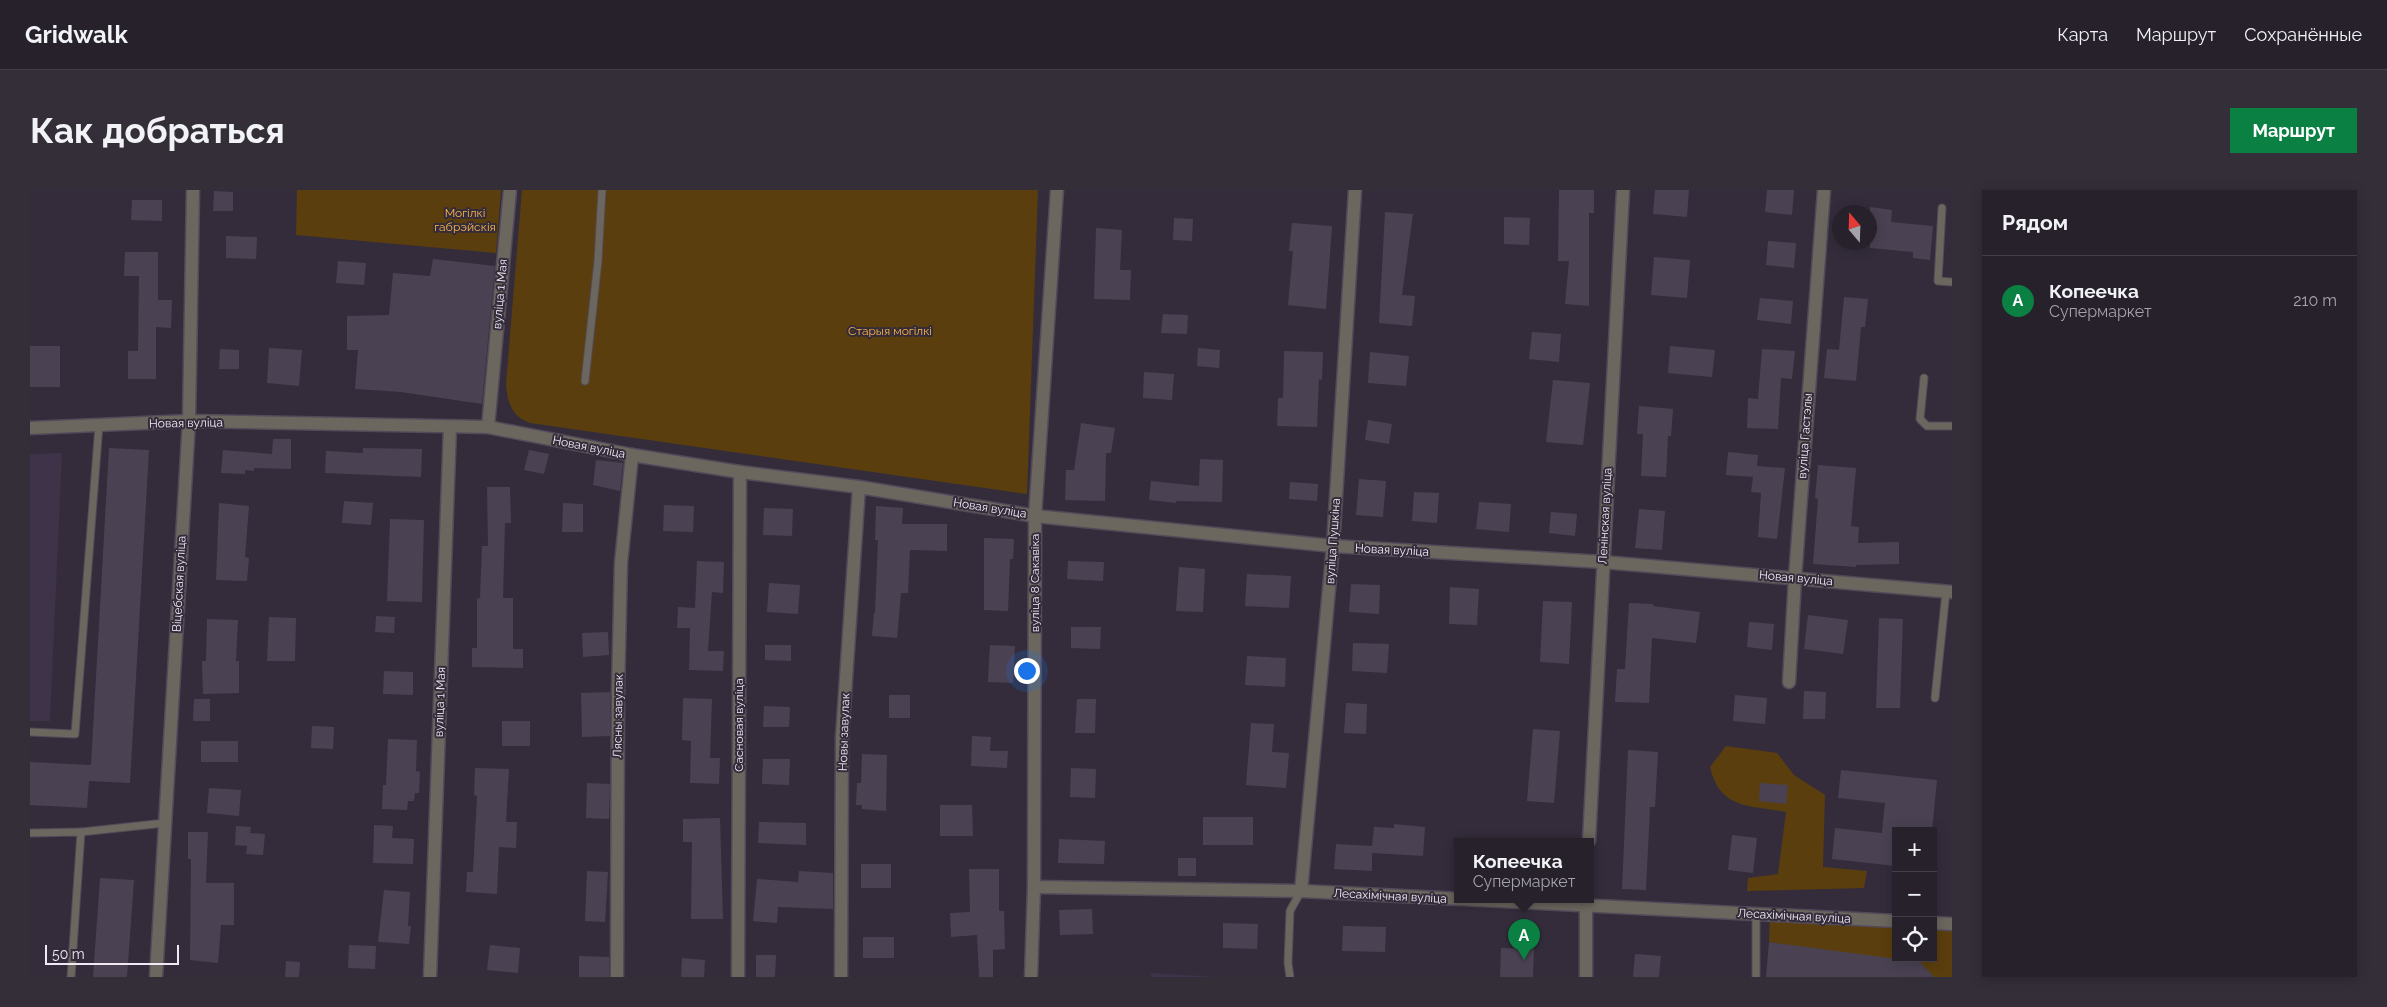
<!DOCTYPE html>
<html lang="ru">
<head>
<meta charset="utf-8">
<style>
  :root { --surface:#27212c; --page:#332e38; --text:#f1f3f6; --muted:#a4a3a9; --line:#433e48; --accent:#0b8043 }
  body { margin:0; font-family:Raleway,sans-serif; background:var(--page); color:var(--text) }
  .controls { position:absolute; right:15px; bottom:15px; display:grid; overflow:hidden; border-radius:0px; box-shadow:0 2px 12px #0003 }
  .controls button { width:45px; height:45px; display:grid; place-items:center; padding:0; border:0; border-bottom:1px solid var(--line); background:var(--surface); color:var(--text); font:25px sans-serif }
  .compass { position:absolute; left:1802px; top:15px; width:45px; height:45px; border-radius:50%; background:var(--surface); box-shadow:0 2px 12px #0003; rotate:341deg }
  .scale { position:absolute; left:15px; bottom:12px; width:134px; box-sizing:border-box; padding-left:5px; border:2px solid #efeaf4; border-top:0; font-size:14px; line-height:18px; white-space:nowrap; color:#efeaf4; -webkit-text-stroke:4px #342c3b; paint-order:stroke }
  .you { position:absolute; left:996px; top:480px; width:18px; height:18px; margin:-12px; border:4px solid #fff; border-radius:50%; background:#1a73e8; box-shadow:0 0 0 8px #1a73e833 }
  .badge { display:grid; place-items:center; width:32px; height:32px; border-radius:50%; background:var(--accent); color:#fff; font-size:16px; font-weight:700 }
  .pin { position:absolute; translate:-50% -41px; filter:drop-shadow(0 1px 2px #0008) }
  .pin::after { content:''; position:absolute; top:26px; width:18px; height:15px; background:inherit; clip-path:polygon(0 0,100% 0,50% 100%) }
  .popup { position:absolute; left:1424px; top:648px; width:140px; height:65px; box-sizing:border-box; display:grid; place-content:center; border-radius:0px; background:var(--surface); filter:drop-shadow(0 1px 4px #0005); font-size:16px; white-space:nowrap; color:var(--muted) }
  .popup b { font-size:19px; color:var(--text) }
  .popup::after { content:''; position:absolute; left:50%; top:100%; margin-left:-10px; border:10px solid transparent; border-top-color:var(--surface) }
  .list { margin:0; padding:0; list-style:none }
  h2 { display:flex; justify-content:space-between; align-items:center; height:65px; margin:0; padding:0 20px; font-size:21px }
  h2 small { font-size:16px; font-weight:400; color:var(--muted) }
  .list li { display:grid; grid-template-columns:32px 1fr auto; gap:15px; align-items:center; box-sizing:border-box; height:90px; padding:0 20px; border-top:1px solid var(--line) }
  .list b { display:block; font-size:19px; white-space:nowrap }
  .list p { margin:0; font-size:16px; white-space:nowrap; color:var(--muted) }
  .list em { font-size:16px; font-style:normal; color:var(--muted) }
  .icon { flex:none; width:28px; height:28px; fill:none; stroke:currentColor; stroke-width:2; stroke-linecap:round; stroke-linejoin:round }
  .map { position:relative; flex:none; width:1922px; height:787px; overflow:hidden; border-radius:0px }
  header { display:flex; align-items:center; gap:30px; box-sizing:border-box; height:70px; padding:0 25px; background:var(--surface); border-bottom:1px solid var(--line) }
  header strong { font-size:24px }
  nav { display:flex; gap:28px; margin-inline-start:auto; font-size:18px }
  .intro { display:flex; align-items:center; justify-content:space-between; box-sizing:border-box; height:120px; padding:0 30px }
  h1 { margin:0; font-size:35px }
  .button { padding:12px 22px; border-radius:0px; background:var(--accent); color:#fff; font-size:18px; font-weight:700 }
  main { display:flex; gap:30px; padding:0 30px }
  aside { flex:1; background:var(--surface); border-radius:0px; box-shadow:0 2px 12px #0003 }
  .map>svg:first-child { display:block }
  .built { fill:#3e3348 }
  .green { fill:#5b3e0d }
  .building { fill:#4a4252 }
  .lines { fill:none; stroke-linecap:round; stroke-linejoin:round }
  .lane-casing { stroke:#524a59; stroke-width:9 }
  .street-casing { stroke:#524a59; stroke-width:15 }
  .lane { stroke:#6b665e; stroke-width:7 }
  .street { stroke:#6b665e; stroke-width:12 }
  .labels { text-anchor:middle; dominant-baseline:central; stroke-width:4; stroke-linejoin:round; paint-order:stroke }
  .park-label { font-size:12px; fill:#fbb549; stroke:#342c3b }
  .street-label { font-size:12px; fill:#efeaf4; stroke:#342c3b }
</style>
</head>
<body>
<header>
<strong>Gridwalk</strong>
<nav><a>Карта</a><a>Маршрут</a><a>Сохранённые</a></nav>
</header>
<div class="intro"><h1>Как добраться</h1><a class="button">Маршрут</a></div>
<main>
<div class="map">
<svg width="1922" height="787" viewBox="0 0 1922 787">
  <rect width="100%" height="100%" fill="#342c3b"/>
  <g class="built">
    <path d="M 32,263 L 20,531 L 0,531 L 0,264 Z"/>
    <path d="M 1121,783 L 1189,787 L 1121,787 Z"/>
  </g>
  <g class="green">
    <path d="M 267,0 L 471,0 L 466,63 L 266,45 Z"/>
    <path d="M 492,0 L 1008,0 L 997,304 L 500,233 C 482,227 477,212 476,194 Z"/>
    <path d="M 1696,556 L 1747,563 L 1764,585 L 1795,605 L 1793,677 L 1837,681 L 1834,698 L 1717,701 L 1718,688 L 1748,684 L 1756,622 C 1720,615 1690,620 1680,577 Z"/>
    <path d="M 1740,725 L 1866,731 L 1866,768 L 1903,768 L 1903,733 L 1922,734 L 1922,787 L 1904,787 L 1739,752 Z"/>
  </g>
  <g class="building">
    <path d="M 1529,0 L 1564,0 L 1564,23 L 1559,23 L 1559,116 L 1535,114 L 1539,71 L 1528,71 Z"/>
    <path d="M 1625,0 L 1659,0 L 1657,27 L 1623,24 Z"/>
    <path d="M 1737,0 L 1764,0 L 1762,25 L 1735,22 Z"/>
    <path d="M 184,1 L 203,2 L 203,21 L 183,21 Z"/>
    <path d="M 102,10 L 132,10 L 132,31 L 101,30 Z"/>
    <path d="M 1840,17 L 1862,20 L 1861,32 L 1903,36 L 1900,70 L 1883,68 L 1883,62 L 1840,58 Z"/>
    <path d="M 1355,22 L 1383,24 L 1372,105 L 1385,106 L 1382,136 L 1349,133 Z"/>
    <path d="M 1474,27 L 1500,28 L 1499,55 L 1474,54 Z"/>
    <path d="M 1144,28 L 1163,29 L 1162,51 L 1143,50 Z"/>
    <path d="M 1262,33 L 1302,36 L 1296,119 L 1258,115 L 1263,61 L 1259,61 Z"/>
    <path d="M 1066,38 L 1092,40 L 1090,80 L 1101,80 L 1100,110 L 1064,109 Z"/>
    <path d="M 196,46 L 227,47 L 226,69 L 196,68 Z"/>
    <path d="M 1738,51 L 1766,53 L 1764,78 L 1736,75 Z"/>
    <path d="M 95,62 L 128,62 L 128,110 L 142,110 L 141,138 L 126,137 L 126,189 L 98,189 L 98,161 L 108,161 L 109,86 L 94,86 Z"/>
    <path d="M 1624,67 L 1660,70 L 1657,108 L 1621,105 Z"/>
    <path d="M 403,69 L 465,76 L 452,214 L 371,202 L 325,199 L 328,160 L 317,160 L 317,126 L 359,125 L 363,83 L 400,86 Z"/>
    <path d="M 308,71 L 336,73 L 334,95 L 306,93 Z"/>
    <path d="M 1814,107 L 1838,109 L 1835,137 L 1831,137 L 1826,191 L 1794,188 L 1797,159 L 1809,160 Z"/>
    <path d="M 1730,108 L 1763,111 L 1761,134 L 1727,130 Z"/>
    <path d="M 1133,124 L 1158,125 L 1157,144 L 1131,143 Z"/>
    <path d="M 1502,142 L 1531,144 L 1529,172 L 1499,169 Z"/>
    <rect x="0" y="156" width="30" height="41"/>
    <path d="M 1640,156 L 1685,160 L 1682,187 L 1638,183 Z"/>
    <path d="M 239,158 L 272,160 L 269,196 L 237,193 Z"/>
    <path d="M 1168,158 L 1190,160 L 1189,178 L 1167,176 Z"/>
    <path d="M 190,159 L 209,160 L 209,179 L 189,179 Z"/>
    <path d="M 1732,159 L 1765,161 L 1762,189 L 1751,188 L 1748,239 L 1717,238 L 1718,208 L 1728,209 Z"/>
    <path d="M 1254,161 L 1293,162 L 1292,190 L 1289,189 L 1287,237 L 1247,236 L 1248,208 L 1253,208 Z"/>
    <path d="M 1340,162 L 1379,166 L 1376,196 L 1338,193 Z"/>
    <path d="M 1114,182 L 1144,184 L 1142,210 L 1113,208 Z"/>
    <path d="M 1523,190 L 1560,193 L 1553,255 L 1516,252 Z"/>
    <path d="M 1609,216 L 1643,219 L 1641,246 L 1638,246 L 1636,287 L 1611,286 L 1613,244 L 1607,244 Z"/>
    <path d="M 1338,230 L 1362,234 L 1359,254 L 1335,250 Z"/>
    <path d="M 1051,233 L 1085,238 L 1081,263 L 1076,263 L 1075,311 L 1035,310 L 1036,280 L 1044,280 Z"/>
    <path d="M 243,249 L 261,249 L 261,279 L 224,278 L 224,281 L 215,280 L 215,284 L 191,283 L 193,260 L 242,264 Z"/>
    <path d="M 79,258 L 119,260 L 100,593 L 59,591 L 57,618 L 0,615 L 0,572 L 61,575 Z"/>
    <path d="M 333,258 L 392,259 L 391,287 L 295,283 L 296,261 L 333,263 Z"/>
    <path d="M 499,260 L 519,264 L 514,284 L 494,280 Z"/>
    <path d="M 1698,262 L 1728,265 L 1727,276 L 1755,278 L 1747,349 L 1728,347 L 1731,303 L 1721,302 L 1723,287 L 1696,285 Z"/>
    <path d="M 1170,269 L 1193,270 L 1192,312 L 1146,311 L 1146,313 L 1119,310 L 1121,291 L 1169,296 Z"/>
    <path d="M 566,270 L 593,273 L 590,301 L 563,295 Z"/>
    <path d="M 1788,275 L 1826,278 L 1821,336 L 1829,337 L 1828,353 L 1869,352 L 1869,374 L 1826,375 L 1826,377 L 1783,374 L 1788,309 L 1785,308 Z"/>
    <path d="M 1329,289 L 1356,291 L 1353,327 L 1326,325 Z"/>
    <path d="M 1260,292 L 1288,294 L 1287,311 L 1259,309 Z"/>
    <path d="M 457,297 L 480,297 L 481,333 L 475,333 L 473,408 L 483,408 L 483,459 L 493,459 L 493,478 L 442,477 L 442,458 L 447,458 L 447,409 L 450,408 L 452,356 L 458,356 Z"/>
    <path d="M 1384,302 L 1409,303 L 1407,333 L 1382,331 Z"/>
    <path d="M 314,311 L 343,313 L 341,335 L 312,333 Z"/>
    <path d="M 1449,312 L 1481,314 L 1479,342 L 1446,339 Z"/>
    <path d="M 189,313 L 219,316 L 215,367 L 219,368 L 217,391 L 186,390 Z"/>
    <path d="M 533,313 L 553,314 L 553,342 L 532,342 Z"/>
    <path d="M 634,315 L 664,316 L 663,342 L 633,341 Z"/>
    <path d="M 846,316 L 873,318 L 872,334 L 917,334 L 917,361 L 880,360 L 878,403 L 871,403 L 867,448 L 842,446 L 844,423 L 845,423 L 848,350 L 845,350 Z"/>
    <path d="M 734,318 L 763,319 L 762,346 L 733,345 Z"/>
    <path d="M 1609,319 L 1635,321 L 1632,360 L 1605,358 Z"/>
    <path d="M 1521,322 L 1547,324 L 1545,346 L 1519,343 Z"/>
    <path d="M 360,329 L 394,330 L 392,412 L 357,411 Z"/>
    <path d="M 954,348 L 984,349 L 983,369 L 980,369 L 978,421 L 954,420 Z"/>
    <path d="M 667,371 L 694,372 L 693,403 L 682,402 L 678,461 L 694,461 L 693,481 L 659,480 L 660,438 L 647,438 L 648,417 L 665,418 Z"/>
    <path d="M 1038,371 L 1074,372 L 1073,391 L 1037,389 Z"/>
    <path d="M 1149,377 L 1175,379 L 1173,422 L 1146,421 Z"/>
    <path d="M 1217,384 L 1261,386 L 1259,418 L 1215,416 Z"/>
    <path d="M 739,393 L 770,395 L 768,424 L 737,422 Z"/>
    <path d="M 1321,394 L 1350,395 L 1349,424 L 1319,422 Z"/>
    <path d="M 1420,397 L 1449,399 L 1447,435 L 1419,434 Z"/>
    <path d="M 1513,411 L 1542,412 L 1539,474 L 1510,472 Z"/>
    <path d="M 1599,413 L 1623,414 L 1623,416 L 1670,422 L 1666,453 L 1622,448 L 1619,513 L 1585,512 L 1587,479 L 1595,479 Z"/>
    <path d="M 1778,425 L 1818,430 L 1813,464 L 1774,459 Z"/>
    <path d="M 346,426 L 365,427 L 364,443 L 345,442 Z"/>
    <path d="M 239,427 L 266,428 L 265,471 L 237,471 Z"/>
    <path d="M 1849,428 L 1873,429 L 1870,518 L 1846,518 Z"/>
    <path d="M 177,429 L 208,430 L 206,471 L 209,471 L 209,503 L 173,504 L 172,471 L 176,471 Z"/>
    <path d="M 1719,432 L 1744,434 L 1742,460 L 1717,457 Z"/>
    <path d="M 1041,437 L 1071,437 L 1070,459 L 1041,458 Z"/>
    <path d="M 578,442 L 579,465 L 553,467 L 552,443 Z"/>
    <path d="M 1323,453 L 1359,454 L 1357,483 L 1322,481 Z"/>
    <path d="M 735,455 L 761,455 L 761,471 L 735,470 Z"/>
    <path d="M 960,455 L 985,456 L 983,493 L 958,492 Z"/>
    <path d="M 1217,466 L 1256,468 L 1255,497 L 1215,495 Z"/>
    <path d="M 354,481 L 383,482 L 383,505 L 353,504 Z"/>
    <path d="M 1774,501 L 1796,502 L 1795,529 L 1773,529 Z"/>
    <path d="M 580,502 L 580,546 L 552,547 L 551,503 Z"/>
    <rect x="859" y="505" width="21" height="23"/>
    <path d="M 1705,505 L 1737,508 L 1735,534 L 1703,531 Z"/>
    <path d="M 653,508 L 682,509 L 680,568 L 690,568 L 689,594 L 660,593 L 661,551 L 652,550 Z"/>
    <path d="M 164,509 L 180,509 L 180,531 L 163,531 Z"/>
    <path d="M 1047,509 L 1066,509 L 1065,543 L 1045,543 Z"/>
    <path d="M 1316,513 L 1337,514 L 1336,544 L 1314,543 Z"/>
    <path d="M 734,516 L 760,517 L 759,537 L 733,537 Z"/>
    <rect x="472" y="531" width="28" height="25"/>
    <path d="M 1221,533 L 1244,534 L 1242,562 L 1259,563 L 1256,598 L 1216,595 Z"/>
    <path d="M 282,536 L 304,537 L 303,559 L 281,558 Z"/>
    <path d="M 1503,539 L 1530,541 L 1524,613 L 1497,611 Z"/>
    <path d="M 942,546 L 961,547 L 960,561 L 978,561 L 977,578 L 941,576 Z"/>
    <path d="M 358,549 L 387,550 L 386,581 L 390,582 L 389,603 L 385,603 L 384,611 L 378,611 L 377,620 L 352,619 L 353,595 L 356,595 Z"/>
    <rect x="171" y="551" width="37" height="21"/>
    <path d="M 1598,560 L 1628,562 L 1625,617 L 1620,617 L 1616,700 L 1592,699 Z"/>
    <path d="M 832,564 L 857,565 L 856,621 L 832,619 L 832,615 L 826,615 L 827,593 L 831,593 Z"/>
    <path d="M 733,569 L 760,569 L 759,595 L 732,594 Z"/>
    <path d="M 445,578 L 479,579 L 476,632 L 487,632 L 486,658 L 469,657 L 467,704 L 436,702 L 437,682 L 443,682 L 447,606 L 444,605 Z"/>
    <path d="M 1041,578 L 1066,579 L 1065,608 L 1040,607 Z"/>
    <path d="M 1811,580 L 1907,590 L 1902,641 L 1866,641 L 1866,676 L 1802,669 L 1805,638 L 1852,643 L 1852,641 L 1855,613 L 1808,608 Z"/>
    <path d="M 557,593 L 580,594 L 579,629 L 556,628 Z"/>
    <path d="M 1730,593 L 1758,595 L 1756,614 L 1729,611 Z"/>
    <path d="M 179,598 L 211,600 L 209,626 L 177,623 Z"/>
    <path d="M 910,615 L 942,615 L 943,646 L 910,646 Z"/>
    <rect x="1173" y="627" width="50" height="28"/>
    <path d="M 690,628 L 693,729 L 661,729 L 662,652 L 653,652 L 653,629 Z"/>
    <path d="M 729,632 L 776,633 L 776,655 L 728,653 Z"/>
    <path d="M 1364,634 L 1395,637 L 1393,666 L 1342,663 L 1342,681 L 1304,679 L 1306,654 L 1342,656 L 1344,637 L 1364,638 Z"/>
    <path d="M 344,635 L 363,636 L 362,648 L 384,649 L 383,674 L 343,673 Z"/>
    <path d="M 206,636 L 221,637 L 220,643 L 235,644 L 233,665 L 216,664 L 217,656 L 205,655 Z"/>
    <path d="M 158,642 L 178,642 L 176,693 L 204,693 L 204,735 L 191,735 L 188,773 L 160,770 L 161,669 L 158,669 Z"/>
    <path d="M 1702,645 L 1727,648 L 1723,683 L 1698,680 Z"/>
    <path d="M 1029,649 L 1075,651 L 1074,674 L 1028,673 Z"/>
    <rect x="1148" y="668" width="18" height="18"/>
    <rect x="831" y="674" width="30" height="24"/>
    <path d="M 939,679 L 969,679 L 969,721 L 974,721 L 975,759 L 963,760 L 963,787 L 949,787 L 947,745 L 921,747 L 920,723 L 940,722 Z"/>
    <path d="M 557,681 L 578,682 L 575,732 L 555,731 Z"/>
    <path d="M 769,681 L 803,683 L 803,719 L 748,717 L 747,733 L 723,731 L 727,689 L 768,692 Z"/>
    <path d="M 70,688 L 104,690 L 97,787 L 63,787 Z"/>
    <path d="M 354,700 L 380,702 L 378,736 L 381,736 L 379,754 L 348,752 Z"/>
    <path d="M 1062,719 L 1063,744 L 1030,745 L 1029,720 Z"/>
    <path d="M 1193,733 L 1228,734 L 1227,759 L 1193,758 Z"/>
    <path d="M 1313,736 L 1356,737 L 1355,762 L 1312,761 Z"/>
    <rect x="833" y="747" width="31" height="21"/>
    <path d="M 1739,752 L 1890,772 L 1904,787 L 1736,787 Z"/>
    <path d="M 319,755 L 346,756 L 345,779 L 318,778 Z"/>
    <path d="M 460,755 L 490,758 L 488,783 L 457,780 Z"/>
    <path d="M 1471,758 L 1504,759 L 1503,787 L 1470,787 Z"/>
    <path d="M 1605,764 L 1631,766 L 1629,787 L 1603,787 Z"/>
    <path d="M 726,765 L 746,765 L 745,787 L 726,787 Z"/>
    <path d="M 549,766 L 579,767 L 579,787 L 549,787 Z"/>
    <path d="M 652,768 L 675,770 L 674,787 L 651,787 Z"/>
    <path d="M 256,771 L 270,772 L 269,787 L 255,787 Z"/>
  </g>
  <g class="lines">
    <g class="lane-casing">
      <g id="lane">
        <path d="M 1912,18 L 1908,91 L 1922,92"/>
        <path d="M 1894,188 L 1890,229 L 1897,236 L 1922,236"/>
        <path d="M 555,191 L 568,71 L 572,0"/>
        <path d="M 1905,508 L 1916,402"/>
        <path d="M 0,542 L 45,544 L 69,235"/>
        <path d="M 51,642 L 135,633"/>
        <path d="M 0,643 L 51,642 L 41,787"/>
        <path d="M 1260,787 L 1258,773 L 1260,721 L 1271,701"/>
        <path d="M 1726,787 L 1726,724"/>
      </g>
    </g>
    <g class="street-casing">
      <g id="street">
        <path d="M 458,237 L 480,0"/>
        <path d="M 0,238 L 159,231 L 458,237 L 602,265 L 710,282 L 829,297 L 1005,326 L 1303,356 L 1573,372 L 1922,402"/>
        <path d="M 1759,492 L 1765,388 L 1794,0"/>
        <path d="M 1559,651 L 1593,0"/>
        <path d="M 1004,697 L 1271,701 L 1866,731"/>
        <path d="M 1271,701 L 1303,356 L 1325,0"/>
        <path d="M 1903,733 L 1922,734"/>
        <path d="M 126,787 L 159,231 L 163,0"/>
        <path d="M 400,787 L 420,237"/>
        <path d="M 587,787 L 588,502 L 591,373 L 602,265"/>
        <path d="M 708,787 L 710,282"/>
        <path d="M 811,787 L 812,548 L 829,297"/>
        <path d="M 1001,787 L 1004,697 L 1005,326 L 1027,0"/>
        <path d="M 1556,787 L 1556,709"/>
      </g>
    </g>
    <use href="#lane" class="lane"/>
    <use href="#street" class="street"/>
  </g>
  <g class="labels">
    <g class="park-label">
      <text x="435" y="23">Могілкі<tspan x="435" dy="14">габрэйскія</tspan></text>
      <text x="860" y="141">Старыя могілкі</text>
    </g>
    <g class="street-label">
      <text transform="translate(470 104) rotate(-85)">вуліца 1 Мая</text>
      <text transform="translate(156 233) rotate(-1)">Новая вуліца</text>
      <text transform="translate(1775 246) rotate(-86)">вуліца Гастэлы</text>
      <text transform="translate(559 257) rotate(11)">Новая вуліца</text>
      <text transform="translate(960 318) rotate(9)">Новая вуліца</text>
      <text transform="translate(1575 326) rotate(-87)">Ленінская вуліца</text>
      <text transform="translate(1303 351) rotate(-86)">вуліца Пушкіна</text>
      <text transform="translate(1362 360) rotate(3)">Новая вуліца</text>
      <text transform="translate(1766 388) rotate(5)">Новая вуліца</text>
      <text transform="translate(1005 393) rotate(-90)">вуліца 8 Сакавіка</text>
      <text transform="translate(149 394) rotate(-87)">Віцебская вуліца</text>
      <text transform="translate(410 512) rotate(-88)">вуліца 1 Мая</text>
      <text transform="translate(588 526) rotate(-89)">Лясны завулак</text>
      <text transform="translate(709 535) rotate(-90)">Сасновая вуліца</text>
      <text transform="translate(814 542) rotate(-88)">Новы завулак</text>
      <text transform="translate(1360 706) rotate(3)">Лесахімічная вуліца</text>
      <text transform="translate(1764 726) rotate(3)">Лесахімічная вуліца</text>
    </g>
  </g>
</svg>
<div class="controls">
<button>+</button>
<button>−</button>
<button><svg class="icon" aria-label="locate" viewBox="0 0 24 24"><circle cx="12" cy="12" r="6"/><path d="M12 2v4M12 18v4M2 12h4M18 12h4"/></svg></button>
</div>
<svg class="compass" viewBox="-18 -18 36 36"><path d="M0-13l5 13h-10z" fill="#e53935"/><path d="M0 13l5-13h-10z" fill="#a4a3a9"/></svg>
<div class="scale">50 m</div>
<div class="you"></div>
<div class="pin badge" style="left:1494px;top:770px">A</div>
<div class="popup"><b>Копеечка</b>Супермаркет</div>
</div>
<aside>
<h2>Рядом<small></small></h2>
<ul class="list">
<li><span class="badge">A</span><div><b>Копеечка</b><p>Супермаркет</p></div><em>210 m</em></li>
</ul>
</aside>
</main>
</body>
</html>
